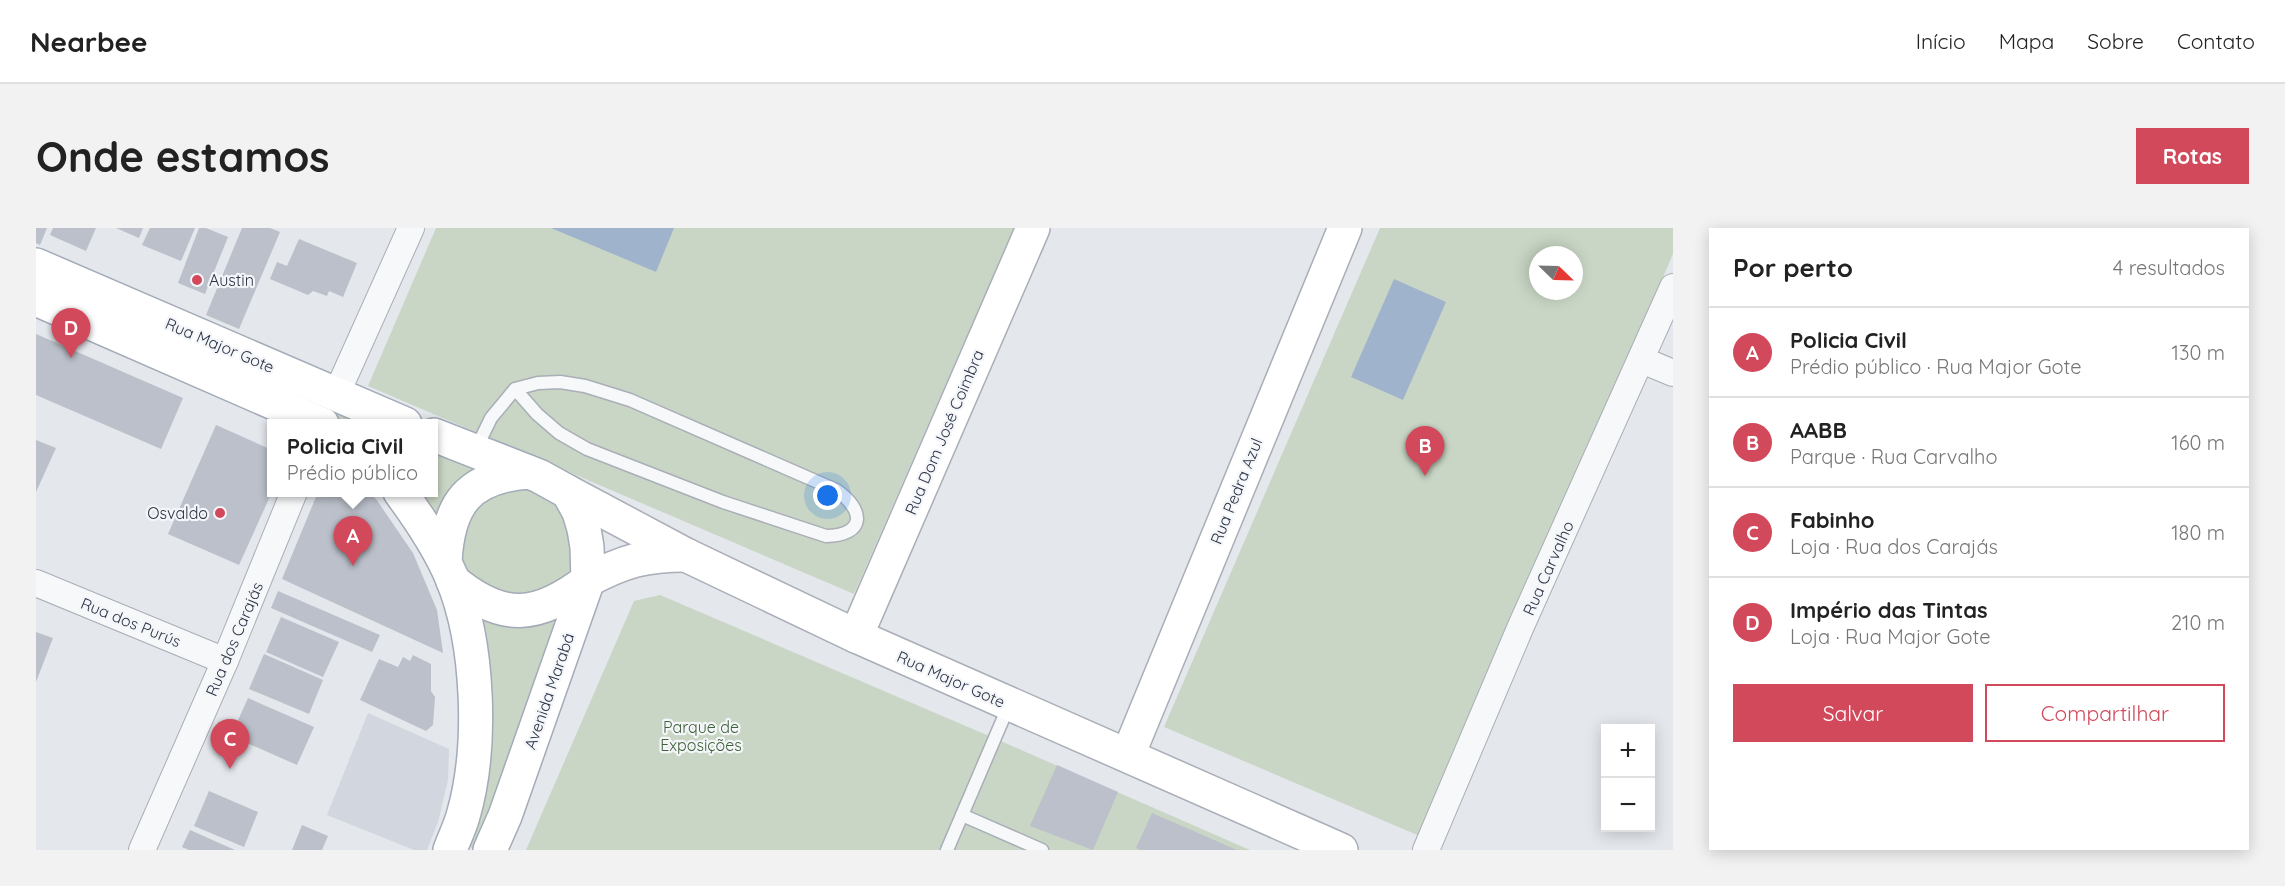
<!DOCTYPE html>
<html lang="pt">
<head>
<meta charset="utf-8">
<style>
  :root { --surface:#fff; --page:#f2f2f2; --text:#222; --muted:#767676; --line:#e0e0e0; --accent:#d1495b }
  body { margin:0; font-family:Quicksand,sans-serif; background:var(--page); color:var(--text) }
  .controls { position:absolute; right:18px; bottom:18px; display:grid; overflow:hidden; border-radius:0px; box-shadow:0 3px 15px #0003 }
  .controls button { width:54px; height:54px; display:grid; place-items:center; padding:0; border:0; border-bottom:2px solid var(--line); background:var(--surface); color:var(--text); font:30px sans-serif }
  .compass { position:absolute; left:1493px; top:18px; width:54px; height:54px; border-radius:50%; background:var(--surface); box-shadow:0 3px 15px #0003; rotate:113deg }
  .you { position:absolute; left:792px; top:268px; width:21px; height:21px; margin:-15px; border:4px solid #fff; border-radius:50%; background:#1a73e8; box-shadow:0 0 0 9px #1a73e833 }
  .badge { display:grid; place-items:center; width:39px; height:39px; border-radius:50%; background:var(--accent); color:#fff; font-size:20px; font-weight:700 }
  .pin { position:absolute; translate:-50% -50px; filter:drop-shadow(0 2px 3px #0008) }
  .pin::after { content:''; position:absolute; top:32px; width:21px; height:18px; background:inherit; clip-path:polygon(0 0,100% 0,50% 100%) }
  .popup { position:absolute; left:231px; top:191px; width:171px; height:78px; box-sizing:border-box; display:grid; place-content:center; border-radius:0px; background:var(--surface); filter:drop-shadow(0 2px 4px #0005); font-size:20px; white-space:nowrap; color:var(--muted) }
  .popup b { font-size:22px; color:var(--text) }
  .popup::after { content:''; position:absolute; left:50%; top:100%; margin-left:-12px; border:12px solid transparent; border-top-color:var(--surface) }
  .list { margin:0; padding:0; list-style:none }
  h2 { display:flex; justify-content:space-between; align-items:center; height:78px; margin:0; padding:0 24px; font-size:26px }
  h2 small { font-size:20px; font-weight:400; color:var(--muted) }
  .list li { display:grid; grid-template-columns:39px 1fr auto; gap:18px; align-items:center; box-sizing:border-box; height:90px; padding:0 24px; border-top:2px solid var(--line) }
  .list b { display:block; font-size:22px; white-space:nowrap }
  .list p { margin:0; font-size:20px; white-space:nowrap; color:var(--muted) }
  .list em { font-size:20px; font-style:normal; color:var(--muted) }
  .actions { display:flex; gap:12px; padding:18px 24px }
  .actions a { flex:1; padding:14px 0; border:2px solid var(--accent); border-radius:0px; text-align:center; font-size:21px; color:var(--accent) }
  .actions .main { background:var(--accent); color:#fff }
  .map { position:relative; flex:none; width:1637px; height:622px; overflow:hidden; border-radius:0px }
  header { display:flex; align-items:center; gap:36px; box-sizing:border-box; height:84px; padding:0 30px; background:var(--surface); border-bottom:2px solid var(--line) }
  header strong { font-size:28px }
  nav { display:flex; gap:33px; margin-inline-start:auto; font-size:21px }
  .intro { display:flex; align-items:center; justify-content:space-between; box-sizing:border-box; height:144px; padding:0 36px }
  h1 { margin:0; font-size:42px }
  .button { padding:15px 27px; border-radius:0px; background:var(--accent); color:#fff; font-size:21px; font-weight:700 }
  main { display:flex; gap:36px; padding:0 36px }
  aside { flex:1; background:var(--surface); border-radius:0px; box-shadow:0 3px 15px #0003 }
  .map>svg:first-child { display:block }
  .built { fill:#d2d6de }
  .green { fill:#c9d6c5; fill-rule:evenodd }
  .water { fill:#9fb4cc }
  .building { fill:#bbc0ca }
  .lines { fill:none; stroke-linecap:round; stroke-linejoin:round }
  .lane-casing { stroke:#a9aeb7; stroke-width:15 }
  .street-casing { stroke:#a9aeb7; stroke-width:28 }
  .secondary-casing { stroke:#a9aeb7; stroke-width:36 }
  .primary-casing { stroke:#a3abb8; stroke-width:36 }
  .lane { stroke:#f7f8fa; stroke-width:12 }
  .street { stroke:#f7f8fa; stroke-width:26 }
  .secondary { stroke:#fff; stroke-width:33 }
  .primary { stroke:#fff; stroke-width:33 }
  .poi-dot { fill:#d1495b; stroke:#f4f6f9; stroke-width:2 }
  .labels { text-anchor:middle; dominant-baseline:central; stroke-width:4.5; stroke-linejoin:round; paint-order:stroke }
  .poi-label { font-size:16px; fill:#2b3445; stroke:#f4f6f9; text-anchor:start }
  .street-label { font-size:16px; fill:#2b3445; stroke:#f4f6f9 }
  .park-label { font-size:16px; fill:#3f6138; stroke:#f4f6f9 }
</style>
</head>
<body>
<header>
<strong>Nearbee</strong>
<nav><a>Início</a><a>Mapa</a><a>Sobre</a><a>Contato</a></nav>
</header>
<div class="intro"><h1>Onde estamos</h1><a class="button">Rotas</a></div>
<main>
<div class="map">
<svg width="1637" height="622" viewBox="0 0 1637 622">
  <rect width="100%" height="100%" fill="#e4e7ec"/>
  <path class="built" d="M 332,485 L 413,521 L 412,552 L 402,594 L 391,622 L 378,622 L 291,587 Z"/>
  <g class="green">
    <path d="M 400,0 L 978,0 L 818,366 L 332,158 Z"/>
    <path d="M 1344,0 L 1637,0 L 1637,26 L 1386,609 L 1128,499 ZM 1502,27 L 1538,27 L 1538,63 L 1502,63 Z"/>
    <path d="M 264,163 L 342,195 L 300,195 Z"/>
    <path d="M 398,218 L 453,241 L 405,311 L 374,265 L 398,264 Z"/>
    <path d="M 487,256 L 524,273 L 539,330 L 531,349 L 500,373 L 444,365 L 423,333 L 433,278 Z"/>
    <path d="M 624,367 L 960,511 L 1214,622 L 490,622 L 598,373 Z"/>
    <path d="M 429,370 L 537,371 L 438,621 L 428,615 Z"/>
  </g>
  <g class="water">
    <path d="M 515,0 L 638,0 L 620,44 Z"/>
    <path d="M 1358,51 L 1410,74 L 1367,172 L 1315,149 Z"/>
  </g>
  <g class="building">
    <path d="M 0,0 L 11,0 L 4,17 L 0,15 Z"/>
    <path d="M 17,0 L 60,0 L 50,23 L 14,7 Z"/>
    <path d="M 80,0 L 107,0 L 103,10 Z"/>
    <path d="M 114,0 L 159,0 L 145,33 L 106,17 Z"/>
    <path d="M 163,0 L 170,0 L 192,9 L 169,66 L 142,55 Z"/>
    <path d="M 206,0 L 234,0 L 244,4 L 203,101 L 170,87 Z"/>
    <path d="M 263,11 L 321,35 L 307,69 L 293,63 L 291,68 L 277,63 L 272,67 L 234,51 L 241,34 L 251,38 Z"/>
    <path d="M 0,106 L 147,170 L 125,221 L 0,167 Z"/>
    <path d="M 180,197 L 236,222 L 236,264 L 203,337 L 132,306 Z"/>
    <path d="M 0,212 L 20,220 L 0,264 Z"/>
    <path d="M 282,264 L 333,264 L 340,271 L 377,325 L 401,382 L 407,425 L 246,351 Z"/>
    <path d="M 242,363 L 344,407 L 336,424 L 235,380 Z"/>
    <path d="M 245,389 L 303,414 L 287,449 L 230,424 Z"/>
    <path d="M 0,404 L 17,410 L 0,454 Z"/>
    <path d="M 228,426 L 287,452 L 273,486 L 213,461 Z"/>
    <path d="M 377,427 L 395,436 L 395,463 L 399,469 L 397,497 L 390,503 L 324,472 L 343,431 L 362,439 L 367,429 L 374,433 Z"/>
    <path d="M 212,470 L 278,499 L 261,537 L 195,508 Z"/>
    <path d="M 1021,537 L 1082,564 L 1057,622 L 994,598 Z"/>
    <path d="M 173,563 L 222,584 L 208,619 L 158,598 Z"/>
    <path d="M 1116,585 L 1201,622 L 1104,622 L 1100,620 Z"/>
    <path d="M 266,597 L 292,608 L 286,622 L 256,622 Z"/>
    <path d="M 154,602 L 199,622 L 153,622 L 146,619 Z"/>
  </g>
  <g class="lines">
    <g class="lane-casing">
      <g id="lane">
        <path d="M 439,223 L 455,190 L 479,161 L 502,155 L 524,154 L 549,158 L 594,172 L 800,262 C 829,282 830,307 790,308 L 687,274 L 551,221 L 523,205 L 501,186 L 479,161"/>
        <path d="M 926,587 L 1006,622"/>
        <path d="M 911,622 L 973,477"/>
      </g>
    </g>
    <g class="street-casing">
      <g id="street">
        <path d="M 1606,132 L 1637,145"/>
        <path d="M 300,167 L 375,0"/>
        <path d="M 0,355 L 189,433"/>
        <path d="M 106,622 L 189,433 L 258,264"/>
        <path d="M 1390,622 L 1485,398 L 1637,59"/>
      </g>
    </g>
    <g class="secondary-casing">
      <g id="secondary">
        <path d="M 532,264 L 650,327 L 820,408 L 1305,622"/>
        <path d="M 552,352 C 588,333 609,327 650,327"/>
        <path d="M 820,408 L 997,0"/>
        <path d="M 1092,527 L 1309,0"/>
      </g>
    </g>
    <g class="primary-casing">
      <g id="primary">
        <path d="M 0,37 L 369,196"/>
        <path d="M 0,71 L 286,196"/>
        <path d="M 398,207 L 503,248 L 532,264 L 543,284 L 548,301 L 551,319 L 552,352 L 469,588 L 454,622"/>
        <path d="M 364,264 C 384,291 403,319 416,350 C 443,415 447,520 427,588 C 424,599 418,611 414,622"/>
        <path d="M 409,334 C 412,276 432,249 492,244"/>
        <path d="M 417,353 C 467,394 501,391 552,352"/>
      </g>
    </g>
    <use href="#lane" class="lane"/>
    <use href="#street" class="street"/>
    <use href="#secondary" class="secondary"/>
    <use href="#primary" class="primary"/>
  </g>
  <g class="poi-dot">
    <circle cx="161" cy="52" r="6"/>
    <circle cx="184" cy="285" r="6"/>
  </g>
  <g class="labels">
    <g class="poi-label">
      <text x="173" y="52">Austin</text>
      <text x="172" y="285" text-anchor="end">Osvaldo</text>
    </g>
    <g class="street-label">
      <text transform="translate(184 117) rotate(23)">Rua Major Gote</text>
      <text transform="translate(908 204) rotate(-67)">Rua Dom José Coimbra</text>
      <text transform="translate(1200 263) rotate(-68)">Rua Pedra Azul</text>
      <text transform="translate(1512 340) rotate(-66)">Rua Carvalho</text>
      <text transform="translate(95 394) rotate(22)">Rua dos Purús</text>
      <text transform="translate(198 411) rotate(-67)">Rua dos Carajás</text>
      <text transform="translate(915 451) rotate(24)">Rua Major Gote</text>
      <text transform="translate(513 463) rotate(-71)">Avenida Marabá</text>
    </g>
    <g class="park-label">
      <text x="665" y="499">Parque de<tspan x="665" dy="18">Exposições</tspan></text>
    </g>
  </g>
</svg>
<div class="controls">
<button>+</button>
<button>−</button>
</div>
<svg class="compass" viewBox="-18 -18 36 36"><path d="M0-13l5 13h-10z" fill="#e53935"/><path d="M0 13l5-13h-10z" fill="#767676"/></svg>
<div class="you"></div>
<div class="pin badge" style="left:317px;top:338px">A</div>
<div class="popup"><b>Policia Civil</b>Prédio público</div>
<div class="pin badge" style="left:1389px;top:248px">B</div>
<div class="pin badge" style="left:194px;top:541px">C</div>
<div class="pin badge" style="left:35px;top:130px">D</div>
</div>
<aside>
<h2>Por perto<small>4 resultados</small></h2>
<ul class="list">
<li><span class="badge">A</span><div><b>Policia Civil</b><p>Prédio público · Rua Major Gote</p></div><em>130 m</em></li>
<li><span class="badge">B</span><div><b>AABB</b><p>Parque · Rua Carvalho</p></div><em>160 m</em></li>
<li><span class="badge">C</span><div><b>Fabinho</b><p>Loja · Rua dos Carajás</p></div><em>180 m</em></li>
<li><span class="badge">D</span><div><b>Império das Tintas</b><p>Loja · Rua Major Gote</p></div><em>210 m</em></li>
</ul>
<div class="actions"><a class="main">Salvar</a><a>Compartilhar</a></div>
</aside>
</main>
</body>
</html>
